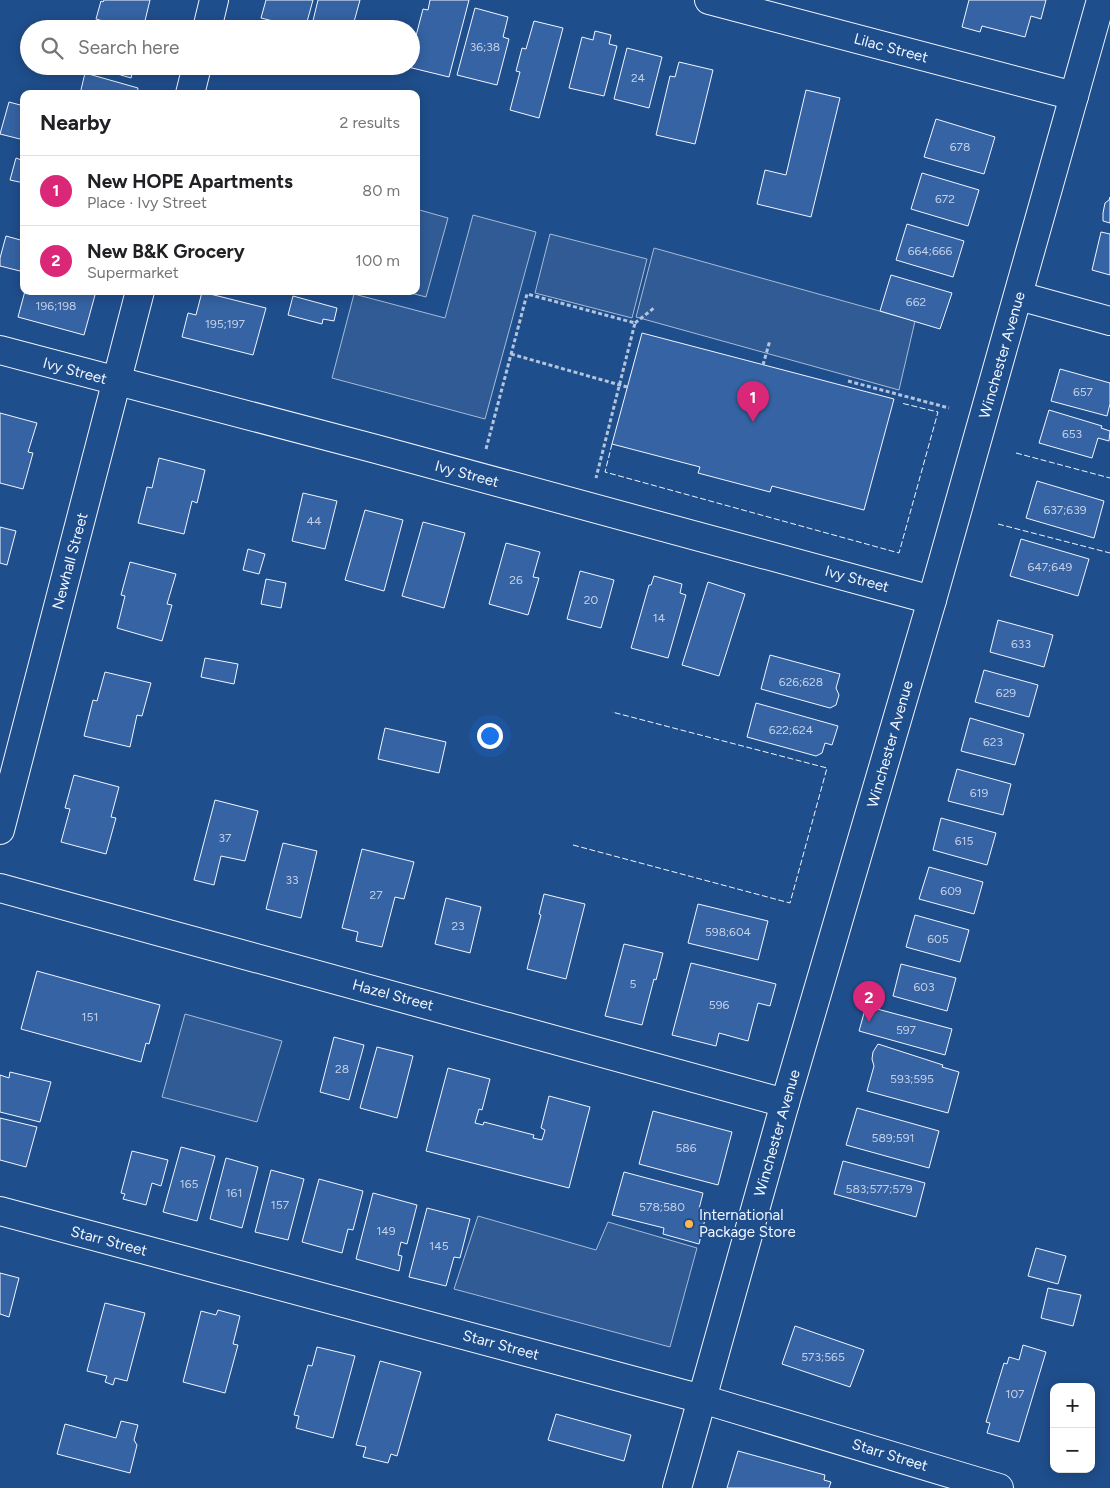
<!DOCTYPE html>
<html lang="en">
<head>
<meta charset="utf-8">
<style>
  :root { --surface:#fff; --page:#f2f2f2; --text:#202124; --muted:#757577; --line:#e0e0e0; --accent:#db2777 }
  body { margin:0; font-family:Figtree,sans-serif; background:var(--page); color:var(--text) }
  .controls { position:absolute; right:15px; bottom:15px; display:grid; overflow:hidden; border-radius:10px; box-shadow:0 2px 12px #0003 }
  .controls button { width:45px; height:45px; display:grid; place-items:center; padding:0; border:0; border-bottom:1px solid var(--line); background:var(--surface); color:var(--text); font:25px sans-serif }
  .you { position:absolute; left:489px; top:735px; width:18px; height:18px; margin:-12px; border:4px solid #fff; border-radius:50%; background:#1a73e8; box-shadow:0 0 0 8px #1a73e833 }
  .badge { display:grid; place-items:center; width:32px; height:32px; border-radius:50%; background:var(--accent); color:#fff; font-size:16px; font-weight:700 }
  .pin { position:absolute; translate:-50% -41px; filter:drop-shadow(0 1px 2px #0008) }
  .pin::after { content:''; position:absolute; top:26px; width:18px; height:15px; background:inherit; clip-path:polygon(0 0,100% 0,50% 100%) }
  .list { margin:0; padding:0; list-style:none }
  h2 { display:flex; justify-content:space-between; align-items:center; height:65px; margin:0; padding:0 20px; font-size:21px }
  h2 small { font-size:16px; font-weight:400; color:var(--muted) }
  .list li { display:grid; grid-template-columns:32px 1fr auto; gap:15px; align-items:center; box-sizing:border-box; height:70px; padding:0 20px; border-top:1px solid var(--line) }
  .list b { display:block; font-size:19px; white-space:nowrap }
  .list p { margin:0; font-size:16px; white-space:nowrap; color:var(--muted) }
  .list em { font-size:16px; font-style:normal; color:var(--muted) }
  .icon { flex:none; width:28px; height:28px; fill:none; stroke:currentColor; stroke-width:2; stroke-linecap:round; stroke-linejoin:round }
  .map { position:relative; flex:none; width:1110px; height:1488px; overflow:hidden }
  .search { position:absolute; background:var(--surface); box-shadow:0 2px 12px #0003; left:20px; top:20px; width:400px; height:55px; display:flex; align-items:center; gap:12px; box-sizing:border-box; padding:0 18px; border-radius:28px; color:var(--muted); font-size:19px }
  .panel { position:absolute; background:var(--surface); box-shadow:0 2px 12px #0003; left:20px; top:90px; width:400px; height:205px; border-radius:10px }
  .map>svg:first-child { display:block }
  .built { fill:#305b95; stroke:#a8bbd7 }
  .building { fill:#3563a3; stroke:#f2f6ff }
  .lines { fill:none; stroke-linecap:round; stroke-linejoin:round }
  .minor-casing { stroke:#f2f6ff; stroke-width:30 }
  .path { stroke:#b3c4dc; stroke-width:3; stroke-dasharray:4 2.5; stroke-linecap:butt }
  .minor { stroke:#1f4e8c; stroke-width:28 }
  .fence { stroke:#f2f6ff; stroke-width:1; stroke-dasharray:6 2.5; stroke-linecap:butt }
  .poi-dot { fill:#ffb74d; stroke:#1f4e8c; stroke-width:2 }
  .labels { text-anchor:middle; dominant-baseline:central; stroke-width:4; stroke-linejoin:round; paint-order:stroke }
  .number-label { font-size:12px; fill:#c3d1e8 }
  .street-label { font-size:15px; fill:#f2f6ff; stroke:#1f4e8c }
  .poi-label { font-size:15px; fill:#f2f6ff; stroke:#1f4e8c; text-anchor:start }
</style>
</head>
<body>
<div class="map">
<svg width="1110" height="1488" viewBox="0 0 1110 1488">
  <rect width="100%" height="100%" fill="#1f4e8c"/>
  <g class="built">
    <path d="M 416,209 L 448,218 L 426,297 L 403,291 L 416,291 Z"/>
    <path d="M 473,215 L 536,232 L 485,419 L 332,378 L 354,294 L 445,318 Z"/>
    <path d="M 550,234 L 647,259 L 632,318 L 535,293 Z"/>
    <path d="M 654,248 L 915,321 L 899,390 L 636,317 Z"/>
    <path d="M 185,1014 L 282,1041 L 257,1122 L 162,1097 Z"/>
    <path d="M 478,1216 L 596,1250 L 608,1222 L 697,1248 L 670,1347 L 454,1289 Z"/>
  </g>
  <g class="building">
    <path d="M 104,0 L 150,0 L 143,29 L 131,29 L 96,19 L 101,1 L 103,2 Z"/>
    <path d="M 266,0 L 313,0 L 305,29 L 261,18 Z"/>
    <path d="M 318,0 L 360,0 L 352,29 L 311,29 Z"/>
    <path d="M 430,0 L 469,0 L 449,77 L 408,67 L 411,66 L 411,55 L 423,9 L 428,10 Z"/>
    <path d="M 969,0 L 1046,0 L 1041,19 L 1031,16 L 1025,37 L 982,26 L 980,32 L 962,27 Z"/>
    <path d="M 475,8 L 508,17 L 503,37 L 509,39 L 497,85 L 457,75 Z"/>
    <path d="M 76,21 L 104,29 L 74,29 Z"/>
    <path d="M 534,21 L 563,28 L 539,118 L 510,110 L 520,72 L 516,71 L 522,48 L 526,49 Z"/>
    <path d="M 595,31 L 611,35 L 609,44 L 617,46 L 604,96 L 569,88 L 582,37 L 593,40 Z"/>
    <path d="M 627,48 L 662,57 L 649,108 L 614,99 Z"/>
    <path d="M 679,62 L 713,70 L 695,144 L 656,135 L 670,76 L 675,77 Z"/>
    <path d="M 90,66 L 134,66 L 131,78 Z"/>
    <path d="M 85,73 L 138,88 L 137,94 L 80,94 Z"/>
    <path d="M 806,90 L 840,98 L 811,217 L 757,204 L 765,170 L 786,175 Z"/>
    <path d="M 9,102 L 24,106 L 24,140 L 0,134 Z"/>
    <path d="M 936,119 L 995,137 L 984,174 L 924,157 Z"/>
    <path d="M 16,158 L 24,161 L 24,183 L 10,180 Z"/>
    <path d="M 922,173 L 979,190 L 968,226 L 911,209 Z"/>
    <path d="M 1110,197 L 1110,223 L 1103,221 L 1103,213 L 1105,203 L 1109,200 Z"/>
    <path d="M 907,224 L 964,241 L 953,277 L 896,260 Z"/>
    <path d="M 1101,232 L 1110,234 L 1110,275 L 1092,270 Z"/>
    <path d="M 6,236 L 24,241 L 24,272 L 0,266 L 0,258 Z"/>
    <path d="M 891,275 L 952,293 L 940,329 L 880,311 Z"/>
    <path d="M 25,291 L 82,291 L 95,295 L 84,335 L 18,317 Z"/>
    <path d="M 202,292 L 266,308 L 253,355 L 182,337 L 188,313 L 196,315 Z"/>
    <path d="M 293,296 L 337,308 L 334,321 L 323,319 L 322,324 L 288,315 Z"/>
    <path d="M 642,333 L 894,399 L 864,510 L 772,486 L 770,492 L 698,473 L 700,467 L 612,444 Z"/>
    <path d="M 1060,369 L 1110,383 L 1110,404 L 1107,416 L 1051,401 Z"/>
    <path d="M 1049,410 L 1102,426 L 1101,428 L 1110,431 L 1109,441 L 1098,438 L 1092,458 L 1039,443 Z"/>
    <path d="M 0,413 L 37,423 L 28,452 L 33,453 L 23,489 L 0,483 Z"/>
    <path d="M 159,458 L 205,470 L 197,503 L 192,501 L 184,534 L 138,523 L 147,487 L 152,488 Z"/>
    <path d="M 1037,481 L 1104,501 L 1094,538 L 1026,518 Z"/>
    <path d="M 303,493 L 337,501 L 325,549 L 292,541 Z"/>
    <path d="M 365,510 L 403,520 L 384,591 L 345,580 Z"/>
    <path d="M 423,522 L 465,533 L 444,608 L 402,596 Z"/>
    <path d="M 0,527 L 16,531 L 7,565 L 0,563 Z"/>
    <path d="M 1021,539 L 1089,559 L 1078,596 L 1010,576 Z"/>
    <path d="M 506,543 L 540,552 L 533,577 L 539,578 L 528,615 L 489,604 Z"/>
    <path d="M 248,549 L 265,554 L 259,574 L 243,570 Z"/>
    <path d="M 130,562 L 176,574 L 167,604 L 172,605 L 162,641 L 117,628 L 125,596 L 121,595 Z"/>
    <path d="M 580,571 L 614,580 L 601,628 L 567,619 Z"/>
    <path d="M 654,576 L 682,584 L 680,593 L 686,595 L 668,658 L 631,648 L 649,585 L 651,585 Z"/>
    <path d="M 266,579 L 286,583 L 281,608 L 261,604 Z"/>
    <path d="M 708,582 L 745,594 L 719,676 L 682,665 Z"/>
    <path d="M 998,620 L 1053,635 L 1044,667 L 990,652 Z"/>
    <path d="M 770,655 L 840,674 L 836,688 L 839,695 L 836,705 L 830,708 L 761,689 Z"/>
    <path d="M 205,658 L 238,664 L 234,684 L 201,677 Z"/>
    <path d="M 984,670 L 1038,685 L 1029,717 L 975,702 Z"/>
    <path d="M 105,672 L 151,683 L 142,716 L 137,715 L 130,747 L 84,736 L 93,700 L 97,701 Z"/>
    <path d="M 756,703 L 838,726 L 832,745 L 825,743 L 822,753 L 816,756 L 747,737 Z"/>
    <path d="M 970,718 L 1024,734 L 1015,765 L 961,751 Z"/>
    <path d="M 385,728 L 446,742 L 439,773 L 378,759 Z"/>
    <path d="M 957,769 L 1011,784 L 1003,815 L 948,801 Z"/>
    <path d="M 74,775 L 119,787 L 111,817 L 116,818 L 106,854 L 61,842 L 70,809 L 65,808 Z"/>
    <path d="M 215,800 L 258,811 L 245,861 L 221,856 L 214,885 L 194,880 Z"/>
    <path d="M 941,818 L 996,833 L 987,865 L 933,850 Z"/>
    <path d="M 283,843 L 317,851 L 301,918 L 266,909 Z"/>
    <path d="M 362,849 L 414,862 L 404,899 L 395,897 L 382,947 L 356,941 L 358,932 L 342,928 Z"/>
    <path d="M 929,867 L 983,882 L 974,914 L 919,899 Z"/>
    <path d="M 544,894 L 585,904 L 566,979 L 527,969 L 541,915 L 539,914 Z"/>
    <path d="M 446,898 L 481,907 L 470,953 L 435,944 Z"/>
    <path d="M 698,904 L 768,921 L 758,960 L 688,943 Z"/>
    <path d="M 915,915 L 969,930 L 960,962 L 906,947 Z"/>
    <path d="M 624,944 L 663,953 L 656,980 L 654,979 L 642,1025 L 605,1016 Z"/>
    <path d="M 691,963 L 776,984 L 770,1006 L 758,1003 L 748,1041 L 719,1033 L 716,1046 L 672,1035 Z"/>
    <path d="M 901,964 L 956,978 L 947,1011 L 893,996 Z"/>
    <path d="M 37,971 L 160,1005 L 149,1044 L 146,1043 L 141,1062 L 21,1029 Z"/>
    <path d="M 866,1006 L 952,1029 L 945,1055 L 859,1031 Z"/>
    <path d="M 334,1037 L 364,1045 L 349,1100 L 320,1092 Z"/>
    <path d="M 878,1044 L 943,1065 L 942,1067 L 959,1072 L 948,1113 L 867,1091 L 874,1066 L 872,1059 L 873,1052 Z"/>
    <path d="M 377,1047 L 413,1056 L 397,1118 L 360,1108 Z"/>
    <path d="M 448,1068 L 490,1079 L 482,1110 L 479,1109 L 475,1123 L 483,1125 L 484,1122 L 534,1135 L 533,1138 L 542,1140 L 545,1130 L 541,1128 L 549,1096 L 590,1107 L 569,1188 L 426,1151 Z"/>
    <path d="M 10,1072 L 51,1082 L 40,1122 L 0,1112 L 0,1075 L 9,1078 Z"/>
    <path d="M 857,1108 L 939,1131 L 929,1168 L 846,1145 Z"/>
    <path d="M 653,1111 L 732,1132 L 718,1185 L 639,1164 Z"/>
    <path d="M 0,1118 L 37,1127 L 26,1167 L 0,1160 Z"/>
    <path d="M 181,1147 L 215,1156 L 197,1221 L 163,1212 Z"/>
    <path d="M 132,1151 L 168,1160 L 161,1186 L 152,1183 L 146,1205 L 123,1199 L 125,1194 L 121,1193 Z"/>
    <path d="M 226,1158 L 258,1167 L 242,1228 L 210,1219 Z"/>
    <path d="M 843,1161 L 925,1183 L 916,1217 L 834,1194 Z"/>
    <path d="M 271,1170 L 304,1179 L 288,1240 L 255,1232 Z"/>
    <path d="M 624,1172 L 703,1193 L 699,1209 L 707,1211 L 699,1244 L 663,1234 L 664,1228 L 612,1215 Z"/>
    <path d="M 319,1179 L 363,1191 L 353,1230 L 348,1229 L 342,1253 L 302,1242 Z"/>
    <path d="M 373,1193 L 417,1205 L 407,1244 L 401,1242 L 398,1255 L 402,1256 L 399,1271 L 356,1259 Z"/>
    <path d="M 427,1208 L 470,1219 L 460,1258 L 454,1257 L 446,1286 L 409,1277 Z"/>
    <path d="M 1036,1248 L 1066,1256 L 1058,1284 L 1028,1276 Z"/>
    <path d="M 0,1273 L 19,1278 L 9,1317 L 0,1314 Z"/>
    <path d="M 1048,1288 L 1081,1295 L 1073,1326 L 1041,1318 Z"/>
    <path d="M 105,1303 L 145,1313 L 127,1381 L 115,1378 L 113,1385 L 105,1382 L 107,1376 L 87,1371 Z"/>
    <path d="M 218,1310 L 240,1316 L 233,1344 L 238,1345 L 225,1393 L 183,1382 L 201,1311 L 216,1315 Z"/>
    <path d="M 795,1326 L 864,1350 L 850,1387 L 782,1364 Z"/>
    <path d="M 1023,1345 L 1046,1352 L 1019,1442 L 987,1433 L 990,1423 L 986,1422 L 1004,1363 L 1007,1364 L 1009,1357 L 1019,1360 Z"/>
    <path d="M 317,1347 L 355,1356 L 333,1438 L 296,1428 L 299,1416 L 294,1415 L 308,1365 L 312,1366 Z"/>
    <path d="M 380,1361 L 421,1372 L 397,1456 L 391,1454 L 388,1463 L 363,1457 L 366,1447 L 356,1445 Z"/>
    <path d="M 556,1414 L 631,1435 L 624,1461 L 548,1440 Z"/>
    <path d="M 121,1421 L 138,1425 L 134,1440 L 137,1445 L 130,1473 L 57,1454 L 65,1424 L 116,1438 Z"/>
    <path d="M 738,1451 L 825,1475 L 824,1480 L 831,1482 L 829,1488 L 727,1488 Z"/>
  </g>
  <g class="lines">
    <g class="minor-casing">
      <g id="minor">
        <path d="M 709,0 L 1074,96"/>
        <path d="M 207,29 L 214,0"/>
        <path d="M 190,94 L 197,66"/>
        <path d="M 1019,296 L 1110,321"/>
        <path d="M 0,350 L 376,449 L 932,600"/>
        <path d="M 0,830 L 140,291"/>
        <path d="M 0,888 L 785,1103"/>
        <path d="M 0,1211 L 702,1399 L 999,1488"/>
        <path d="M 677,1488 L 785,1103 L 932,600 L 1101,0"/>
      </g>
    </g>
    <g class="path">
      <path d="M 635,323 L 654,308"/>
      <path d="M 511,354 L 627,387"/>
      <path d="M 763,365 L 770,340"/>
      <path d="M 848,381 L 949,408"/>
      <path d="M 486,449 L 527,294 L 635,323 L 596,478"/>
    </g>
    <use href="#minor" class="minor"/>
    <g class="fence">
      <path d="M 612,444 L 605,472 L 899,553 L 938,412 L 901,403"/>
      <path d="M 1016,453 L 1110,478"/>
      <path d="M 998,524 L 1110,553"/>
      <path d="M 573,845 L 790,903 L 827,768 L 612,712"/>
    </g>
  </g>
  <circle class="poi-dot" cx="689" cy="1224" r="5"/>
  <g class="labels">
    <g class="number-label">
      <text x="485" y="47">36;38</text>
      <text x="638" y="78">24</text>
      <text x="960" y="147">678</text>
      <text x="945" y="199">672</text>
      <text x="930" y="251">664;666</text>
      <text x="916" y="302">662</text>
      <text x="56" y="306">196;198</text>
      <text x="225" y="324">195;197</text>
      <text x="1083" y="392">657</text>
      <text x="1072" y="434">653</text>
      <text x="1065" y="510">637;639</text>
      <text x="314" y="521">44</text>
      <text x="1050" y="567">647;649</text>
      <text x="516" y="580">26</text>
      <text x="591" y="600">20</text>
      <text x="659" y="618">14</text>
      <text x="1021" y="644">633</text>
      <text x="801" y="682">626;628</text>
      <text x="1006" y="693">629</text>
      <text x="791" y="730">622;624</text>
      <text x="993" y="742">623</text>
      <text x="979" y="793">619</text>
      <text x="225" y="838">37</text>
      <text x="964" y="841">615</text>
      <text x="292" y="880">33</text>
      <text x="951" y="891">609</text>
      <text x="376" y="895">27</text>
      <text x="458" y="926">23</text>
      <text x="728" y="932">598;604</text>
      <text x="938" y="939">605</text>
      <text x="633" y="984">5</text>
      <text x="924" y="987">603</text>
      <text x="719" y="1005">596</text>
      <text x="90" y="1017">151</text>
      <text x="906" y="1030">597</text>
      <text x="342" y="1069">28</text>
      <text x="912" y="1079">593;595</text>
      <text x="893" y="1138">589;591</text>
      <text x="686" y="1148">586</text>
      <text x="189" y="1184">165</text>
      <text x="879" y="1189">583;577;579</text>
      <text x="234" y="1193">161</text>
      <text x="280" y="1205">157</text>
      <text x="662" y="1207">578;580</text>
      <text x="386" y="1231">149</text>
      <text x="439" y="1246">145</text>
      <text x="823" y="1357">573;565</text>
      <text x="1015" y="1394">107</text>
    </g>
    <g class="street-label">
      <text transform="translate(891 48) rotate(15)">Lilac Street</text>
      <text transform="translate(1002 355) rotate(-74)">Winchester Avenue</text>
      <text transform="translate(75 371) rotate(15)">Ivy Street</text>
      <text transform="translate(467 474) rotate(15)">Ivy Street</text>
      <text transform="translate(70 561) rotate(-75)">Newhall Street</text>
      <text transform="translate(857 579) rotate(15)">Ivy Street</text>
      <text transform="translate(890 744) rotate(-74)">Winchester Avenue</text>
      <text transform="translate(393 995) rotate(15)">Hazel Street</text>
      <text transform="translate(777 1133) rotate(-74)">Winchester Avenue</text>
      <text transform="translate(109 1241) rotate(15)">Starr Street</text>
      <text transform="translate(501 1345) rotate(15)">Starr Street</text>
      <text transform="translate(890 1455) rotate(17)">Starr Street</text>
    </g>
    <g class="poi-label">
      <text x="699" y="1215">International<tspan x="699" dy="17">Package Store</tspan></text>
    </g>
  </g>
</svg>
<div class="controls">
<button>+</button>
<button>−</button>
</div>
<div class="you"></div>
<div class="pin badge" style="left:753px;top:422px">1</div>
<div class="pin badge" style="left:869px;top:1022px">2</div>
<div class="search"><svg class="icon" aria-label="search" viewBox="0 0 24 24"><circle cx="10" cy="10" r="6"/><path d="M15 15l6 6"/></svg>Search here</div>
<section class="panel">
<h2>Nearby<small>2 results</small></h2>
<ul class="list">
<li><span class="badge">1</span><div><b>New HOPE Apartments</b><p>Place · Ivy Street</p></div><em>80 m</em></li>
<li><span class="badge">2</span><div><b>New B&amp;K Grocery</b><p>Supermarket</p></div><em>100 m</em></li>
</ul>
</section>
</div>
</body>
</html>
